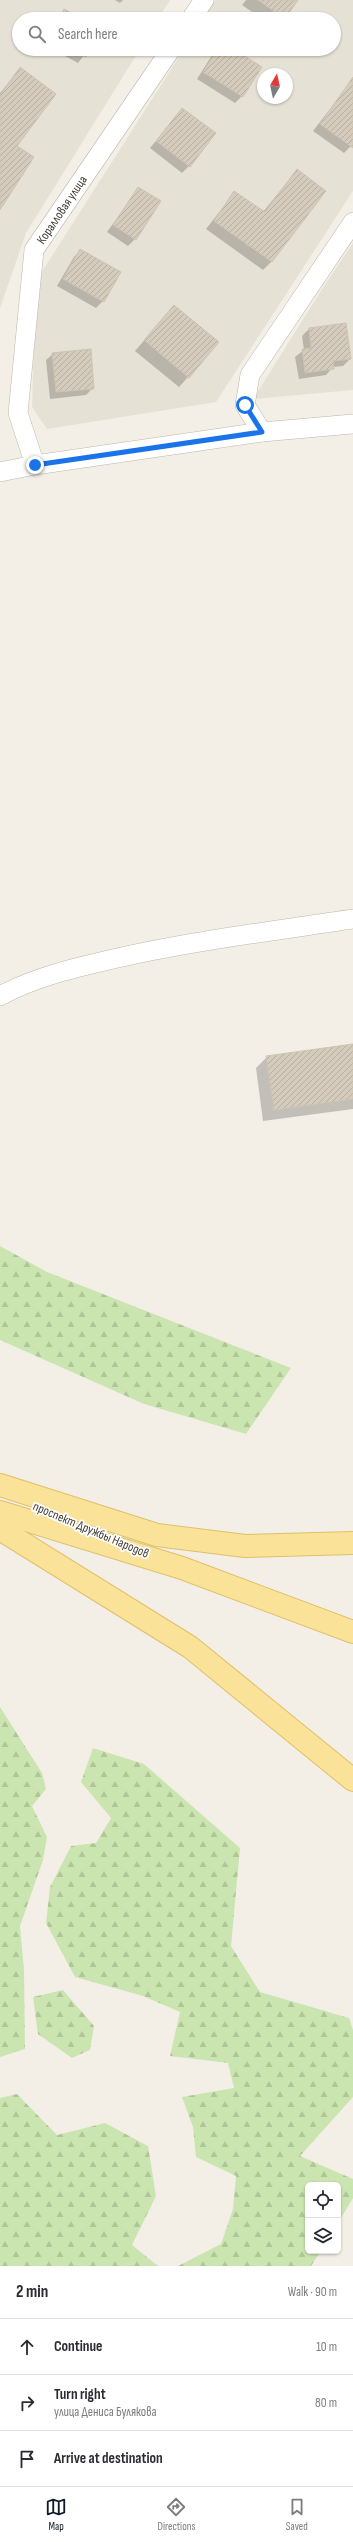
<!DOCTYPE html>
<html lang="en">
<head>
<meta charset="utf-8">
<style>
  :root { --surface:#fff; --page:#f7f7f7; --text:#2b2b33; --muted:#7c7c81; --line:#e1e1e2; --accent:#111827 }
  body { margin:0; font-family:"Sofia Sans Condensed",sans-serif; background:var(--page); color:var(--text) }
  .controls { position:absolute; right:12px; bottom:12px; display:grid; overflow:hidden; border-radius:6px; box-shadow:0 1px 3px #0004 }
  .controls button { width:36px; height:36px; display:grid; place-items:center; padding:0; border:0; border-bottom:1px solid var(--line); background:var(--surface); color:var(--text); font:20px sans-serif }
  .compass { position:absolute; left:257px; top:68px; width:36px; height:36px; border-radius:50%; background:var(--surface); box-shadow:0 1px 3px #0004; rotate:9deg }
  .stop { position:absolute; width:12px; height:12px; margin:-9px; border:3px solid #1a73e8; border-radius:50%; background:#fff }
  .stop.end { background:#1a73e8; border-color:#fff; box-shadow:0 1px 4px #0008 }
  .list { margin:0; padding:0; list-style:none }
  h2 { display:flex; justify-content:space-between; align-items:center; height:52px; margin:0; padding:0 16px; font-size:17px }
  h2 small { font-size:13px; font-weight:400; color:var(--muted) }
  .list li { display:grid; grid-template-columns:26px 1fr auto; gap:12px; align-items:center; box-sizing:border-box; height:56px; padding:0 16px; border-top:1px solid var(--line) }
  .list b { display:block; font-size:15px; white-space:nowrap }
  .list p { margin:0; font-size:13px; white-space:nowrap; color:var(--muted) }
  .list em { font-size:13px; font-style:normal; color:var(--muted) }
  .icon { flex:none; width:22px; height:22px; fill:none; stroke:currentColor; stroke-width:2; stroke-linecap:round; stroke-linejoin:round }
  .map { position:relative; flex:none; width:353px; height:2266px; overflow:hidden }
  .search { position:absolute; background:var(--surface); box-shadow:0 1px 3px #0004; left:12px; right:12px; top:12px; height:44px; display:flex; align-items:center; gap:10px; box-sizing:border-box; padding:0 14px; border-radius:22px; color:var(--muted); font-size:15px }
  .sheet { height:220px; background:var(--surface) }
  nav { display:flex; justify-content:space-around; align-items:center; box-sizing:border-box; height:56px; border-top:1px solid var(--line); background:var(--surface); font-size:11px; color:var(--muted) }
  nav a { display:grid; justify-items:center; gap:2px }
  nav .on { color:var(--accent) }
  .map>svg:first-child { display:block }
  .residential { fill:#e6e1d5; fill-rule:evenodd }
  .forest { fill:url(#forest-firs) }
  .shadow { fill:#0003 }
  .building { fill:url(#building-hatch); stroke:#cec4b0 }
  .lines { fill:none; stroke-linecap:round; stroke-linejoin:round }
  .minor-casing { stroke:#beb7a9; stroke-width:20 }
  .major-casing { stroke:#dfc068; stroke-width:24 }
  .minor { stroke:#fff; stroke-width:19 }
  .major { stroke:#fae298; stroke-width:22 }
  .route { stroke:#1a73e8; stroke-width:5 }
  .labels { text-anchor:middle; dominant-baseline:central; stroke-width:3.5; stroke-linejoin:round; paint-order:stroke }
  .street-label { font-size:13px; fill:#454036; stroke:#fff }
</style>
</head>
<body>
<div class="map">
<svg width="353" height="2266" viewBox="0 0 353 2266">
  <defs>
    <pattern id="forest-firs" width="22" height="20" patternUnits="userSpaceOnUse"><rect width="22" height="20" fill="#cbe5b1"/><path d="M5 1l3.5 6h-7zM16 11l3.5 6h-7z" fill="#b0c699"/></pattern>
    <pattern id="building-hatch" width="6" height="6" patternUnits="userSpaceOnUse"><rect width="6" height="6" fill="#d4cbbc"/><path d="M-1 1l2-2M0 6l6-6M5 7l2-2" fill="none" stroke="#b7afa2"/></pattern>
  </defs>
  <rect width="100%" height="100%" fill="#f3efe6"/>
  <g class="residential">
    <path d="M 0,0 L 170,0 L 158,19 L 19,19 L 19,49 L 140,49 L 26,233 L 0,308 Z"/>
    <path d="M 215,0 L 353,0 L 353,191 L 216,402 L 47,429 L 32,407 L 36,281 L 184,49 L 334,49 L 334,19 L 203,19 ZM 263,74 L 287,74 L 287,98 L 263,98 Z"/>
    <path d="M 353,243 L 353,390 L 253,399 L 324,286 Z"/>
  </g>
  <g class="forest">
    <path d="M 0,1246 L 47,1272 L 291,1368 L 246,1434 L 144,1404 L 0,1340 Z"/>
    <path d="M 0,1707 L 42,1773 L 46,1789 L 32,1806 L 47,1837 L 43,1860 L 20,1926 L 24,1970 L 25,2049 L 0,2057 Z"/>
    <path d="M 93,1748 L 144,1764 L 240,1848 L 231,1946 L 260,1992 L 349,2018 L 353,2030 L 353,2097 L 300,2156 L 353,2179 L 353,2198 L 338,2223 L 338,2185 L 308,2185 L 308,2251 L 321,2251 L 311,2266 L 178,2266 L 221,2244 L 233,2209 L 236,2176 L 196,2157 L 193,2127 L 182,2097 L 234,2088 L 228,2063 L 170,2056 L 180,2012 L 143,1996 L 75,1977 L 46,1923 L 50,1887 L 71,1846 L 96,1843 L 111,1818 L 81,1782 Z"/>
    <path d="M 63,1990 L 94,2026 L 90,2050 L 72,2058 L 38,2034 L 33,1997 Z"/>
    <path d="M 17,2094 L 57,2135 L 105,2123 L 148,2146 L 156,2196 L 132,2245 L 158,2266 L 0,2266 L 0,2098 Z"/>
  </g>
  <g class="shadow">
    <path d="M 115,0 L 123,0 L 120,3 Z"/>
    <path d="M 246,0 L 297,0 L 283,19 L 262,19 L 242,5 Z"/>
    <path d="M 64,10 L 81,19 L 56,19 Z"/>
    <path d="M 52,49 L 89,49 L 78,63 Z"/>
    <path d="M 216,49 L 232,49 L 242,96 L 235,103 L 197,79 Z"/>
    <path d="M 20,69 L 16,147 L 0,205 L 0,93 Z"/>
    <path d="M 344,91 L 353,97 L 353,144 L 344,153 L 313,131 Z"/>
    <path d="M 182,109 L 189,166 L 182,173 L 150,148 Z"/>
    <path d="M 297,170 L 272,261 L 263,270 L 206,229 L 235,192 L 263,212 Z"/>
    <path d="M 139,188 L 135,239 L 128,246 L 107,232 Z"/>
    <path d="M 81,250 L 103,301 L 96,308 L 57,286 L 74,257 Z"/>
    <path d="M 174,306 L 188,377 L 179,387 L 135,351 Z"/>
    <path d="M 309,329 L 350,359 L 343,366 L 333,367 L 326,375 L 299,379 L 295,357 L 304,350 L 302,336 Z"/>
    <path d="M 53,354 L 93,388 L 86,395 L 50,399 L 46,360 Z"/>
    <path d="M 353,1045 L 353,1109 L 263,1121 L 256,1068 L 267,1057 Z"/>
  </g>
  <g class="building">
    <path d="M 258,0 L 298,0 L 285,19 Z"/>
    <path d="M 64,9 L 83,19 L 59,19 Z"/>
    <path d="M 71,49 L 90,49 L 86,57 Z"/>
    <path d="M 218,49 L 234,49 L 262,67 L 243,97 L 203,72 Z"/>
    <path d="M 20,67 L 56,94 L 17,146 L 34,157 L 0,210 L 0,95 Z"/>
    <path d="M 353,77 L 353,148 L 320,124 Z"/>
    <path d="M 182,108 L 216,133 L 190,167 L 156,141 Z"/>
    <path d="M 297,169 L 326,191 L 272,262 L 214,221 L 234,191 L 265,212 Z"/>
    <path d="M 138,187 L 161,201 L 136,240 L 113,225 Z"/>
    <path d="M 80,249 L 121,272 L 104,302 L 63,279 Z"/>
    <path d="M 174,305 L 219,342 L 189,378 L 144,340 Z"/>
    <path d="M 346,323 L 351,359 L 333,361 L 334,369 L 305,373 L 302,349 L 311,348 L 309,328 Z"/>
    <path d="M 91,349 L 94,389 L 56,392 L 52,353 Z"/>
    <path d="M 353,1044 L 353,1099 L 274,1110 L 266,1056 Z"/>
  </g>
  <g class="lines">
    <g class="minor-casing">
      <g id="minor">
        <path d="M 191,19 L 204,0"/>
        <path d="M 262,432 L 245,405 L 250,375 L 353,222"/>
        <path d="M 35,465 L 18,413 L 34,250 L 171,49"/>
        <path d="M 0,472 L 35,465 L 262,432 L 353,424"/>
        <path d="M 0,996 C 35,977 74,968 113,959 C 192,941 273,931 353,919"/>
      </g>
    </g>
    <g class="major-casing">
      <g id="major">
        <path d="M 0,1485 L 157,1535 L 245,1546 L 353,1543"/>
        <path d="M 0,1512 L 182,1568 L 353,1632"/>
        <path d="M 0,1529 L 190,1647 L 353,1780"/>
      </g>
    </g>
    <use href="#minor" class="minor"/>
    <use href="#major" class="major"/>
  </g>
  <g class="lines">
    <path class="route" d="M 35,465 L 262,432 L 245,405"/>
  </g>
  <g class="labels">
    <g class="street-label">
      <text transform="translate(62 210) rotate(-56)">Коралловая улица</text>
      <text transform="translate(91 1530) rotate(23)">проспект Дружбы Народов</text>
    </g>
  </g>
</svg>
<div class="controls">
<button><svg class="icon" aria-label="locate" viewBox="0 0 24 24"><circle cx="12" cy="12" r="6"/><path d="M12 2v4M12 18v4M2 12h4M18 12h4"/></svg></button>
<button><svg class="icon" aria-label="layers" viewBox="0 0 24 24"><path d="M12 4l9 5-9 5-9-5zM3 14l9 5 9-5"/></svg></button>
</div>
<svg class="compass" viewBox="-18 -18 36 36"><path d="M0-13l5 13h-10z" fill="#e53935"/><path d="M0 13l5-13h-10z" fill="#7c7c81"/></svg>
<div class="stop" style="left:245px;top:405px"></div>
<div class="stop end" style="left:35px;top:465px"></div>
<div class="search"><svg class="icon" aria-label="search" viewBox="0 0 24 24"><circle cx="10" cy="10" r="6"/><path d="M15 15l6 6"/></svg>Search here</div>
</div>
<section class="sheet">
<h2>2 min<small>Walk · 90 m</small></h2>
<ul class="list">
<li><svg class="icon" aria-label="ahead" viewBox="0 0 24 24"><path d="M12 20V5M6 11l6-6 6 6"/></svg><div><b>Continue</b></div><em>10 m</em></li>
<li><svg class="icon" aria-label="right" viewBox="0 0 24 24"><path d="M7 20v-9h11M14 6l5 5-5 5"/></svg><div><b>Turn right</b><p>улица Дениса Булякова</p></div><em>80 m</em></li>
<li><svg class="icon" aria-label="arrive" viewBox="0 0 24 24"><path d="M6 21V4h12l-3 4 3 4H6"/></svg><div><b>Arrive at destination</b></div></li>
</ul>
</section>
<nav>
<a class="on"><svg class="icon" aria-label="map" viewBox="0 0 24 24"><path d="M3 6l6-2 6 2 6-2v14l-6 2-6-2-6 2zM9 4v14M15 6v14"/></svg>Map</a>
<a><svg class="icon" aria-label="directions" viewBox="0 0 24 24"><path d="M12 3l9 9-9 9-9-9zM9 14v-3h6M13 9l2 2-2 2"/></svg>Directions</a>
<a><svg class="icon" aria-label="saved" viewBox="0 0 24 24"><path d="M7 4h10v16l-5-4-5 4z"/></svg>Saved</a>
</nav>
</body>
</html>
